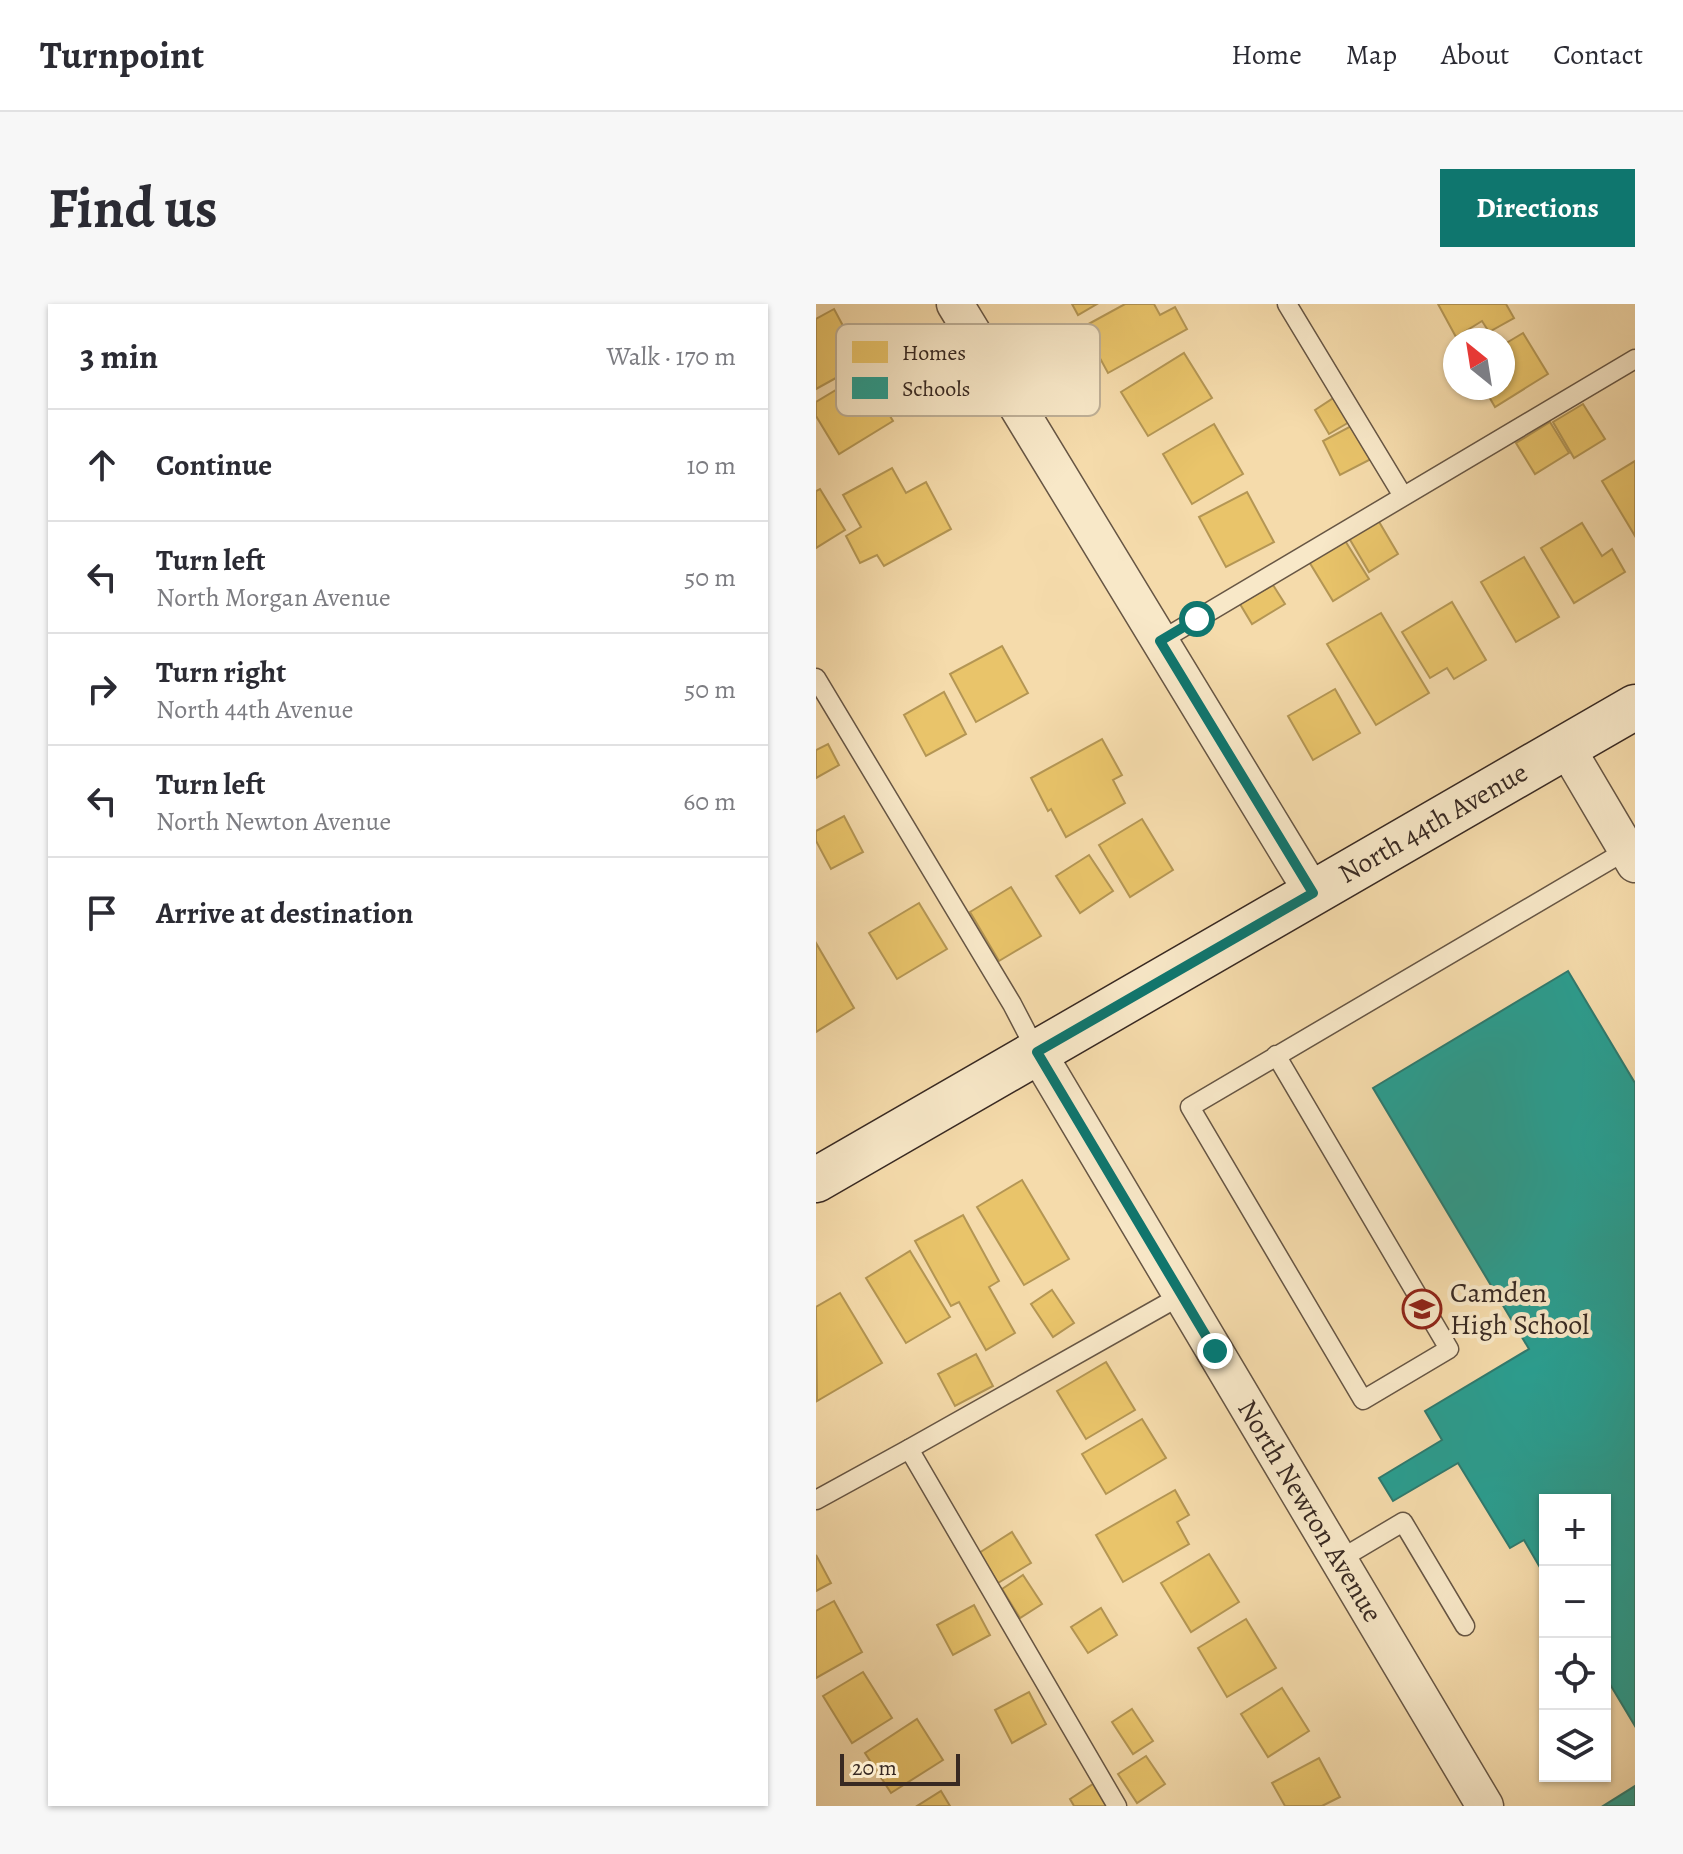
<!DOCTYPE html>
<html lang="en">
<head>
<meta charset="utf-8">
<style>
  :root { --surface:#fff; --page:#f7f7f7; --text:#2b2b33; --muted:#7c7c81; --line:#e1e1e2; --accent:#0f766e }
  body { margin:0; font-family:Alegreya,serif; background:var(--page); color:var(--text) }
  .controls { position:absolute; right:24px; bottom:24px; display:grid; overflow:hidden; border-radius:0px; box-shadow:0 2px 6px #0004 }
  .controls button { width:72px; height:72px; display:grid; place-items:center; padding:0; border:0; border-bottom:2px solid var(--line); background:var(--surface); color:var(--text); font:40px sans-serif }
  .compass { position:absolute; left:627px; top:24px; width:72px; height:72px; border-radius:50%; background:var(--surface); box-shadow:0 2px 6px #0004; rotate:330deg }
  .scale { position:absolute; left:24px; bottom:20px; width:120px; box-sizing:border-box; padding-left:8px; border:4px solid #382922; border-top:0; font-size:22px; line-height:28px; white-space:nowrap; color:#382922; -webkit-text-stroke:6px #f8e8c8; paint-order:stroke }
  .stop { position:absolute; width:24px; height:24px; margin:-18px; border:6px solid #0f766e; border-radius:50%; background:#fff }
  .stop.end { background:#0f766e; border-color:#fff; box-shadow:0 2px 8px #0008 }
  .list { margin:0; padding:0; list-style:none }
  h2 { display:flex; justify-content:space-between; align-items:center; height:104px; margin:0; padding:0 32px; font-size:34px }
  h2 small { font-size:26px; font-weight:400; color:var(--muted) }
  .list li { display:grid; grid-template-columns:52px 1fr auto; gap:24px; align-items:center; box-sizing:border-box; height:112px; padding:0 32px; border-top:2px solid var(--line) }
  .list b { display:block; font-size:30px; white-space:nowrap }
  .list p { margin:0; font-size:26px; white-space:nowrap; color:var(--muted) }
  .list em { font-size:26px; font-style:normal; color:var(--muted) }
  .icon { flex:none; width:44px; height:44px; fill:none; stroke:currentColor; stroke-width:2; stroke-linecap:round; stroke-linejoin:round }
  .map { position:relative; flex:none; width:819px; height:1502px; overflow:hidden; border-radius:0px }
  header { display:flex; align-items:center; gap:48px; box-sizing:border-box; height:112px; padding:0 40px; background:var(--surface); border-bottom:2px solid var(--line) }
  header strong { font-size:38px }
  nav { display:flex; gap:44px; margin-inline-start:auto; font-size:28px }
  .intro { display:flex; align-items:center; justify-content:space-between; box-sizing:border-box; height:192px; padding:0 48px }
  h1 { margin:0; font-size:56px }
  .button { padding:20px 36px; border-radius:0px; background:var(--accent); color:#fff; font-size:28px; font-weight:700 }
  main { display:flex; gap:48px; padding:0 48px }
  aside { flex:1; background:var(--surface); border-radius:0px; box-shadow:0 2px 6px #0004 }
  .map>svg:first-child { display:block }
  .homes { fill:#e9c46a; stroke:#b49654; stroke-width:2 }
  .schools { fill:#2a9d8f; stroke:#2e7a6e; stroke-width:2 }
  .lines { fill:none; stroke-linecap:round; stroke-linejoin:round }
  .lane-casing { stroke:#675644; stroke-width:21 }
  .street-casing { stroke:#675644; stroke-width:39 }
  .secondary-casing { stroke:#382922; stroke-width:47 }
  .lane { stroke:#f8e8c8; stroke-width:18 }
  .street { stroke:#f8e8c8; stroke-width:36 }
  .secondary { stroke:#f8e8c8; stroke-width:44 }
  .route { stroke:#0f766e; stroke-width:10 }
  .labels { text-anchor:middle; dominant-baseline:central; stroke-width:8; stroke-linejoin:round; paint-order:stroke }
  .street-label { font-size:28px; fill:#382922; stroke:#f8e8c8 }
  .poi-label { font-size:28px; fill:#382922; stroke:#f8e8c8; text-anchor:start }
  .key { fill:#f8e8c8; stroke:#beaf96; stroke-width:2 }
  .key-label { font-size:22px; fill:#382922 }
</style>
</head>
<body>
<header>
<strong>Turnpoint</strong>
<nav><a>Home</a><a>Map</a><a>About</a><a>Contact</a></nav>
</header>
<div class="intro"><h1>Find us</h1><a class="button">Directions</a></div>
<main>
<aside>
<h2>3 min<small>Walk · 170 m</small></h2>
<ul class="list">
<li><svg class="icon" aria-label="ahead" viewBox="0 0 24 24"><path d="M12 20V5M6 11l6-6 6 6"/></svg><div><b>Continue</b></div><em>10 m</em></li>
<li><svg class="icon" aria-label="left" viewBox="0 0 24 24"><path d="M17 20v-9H6M10 6l-5 5 5 5"/></svg><div><b>Turn left</b><p>North Morgan Avenue</p></div><em>50 m</em></li>
<li><svg class="icon" aria-label="right" viewBox="0 0 24 24"><path d="M7 20v-9h11M14 6l5 5-5 5"/></svg><div><b>Turn right</b><p>North 44th Avenue</p></div><em>50 m</em></li>
<li><svg class="icon" aria-label="left" viewBox="0 0 24 24"><path d="M17 20v-9H6M10 6l-5 5 5 5"/></svg><div><b>Turn left</b><p>North Newton Avenue</p></div><em>60 m</em></li>
<li><svg class="icon" aria-label="arrive" viewBox="0 0 24 24"><path d="M6 21V4h12l-3 4 3 4H6"/></svg><div><b>Arrive at destination</b></div></li>
</ul>
</aside>
<div class="map">
<svg width="819" height="1502" viewBox="0 0 819 1502">
  <rect width="100%" height="100%" fill="#f5dbab"/>
  <filter id="stains"><feTurbulence type="fractalNoise" baseFrequency=".0025" numOctaves="4"/><feColorMatrix values="0 0 0 0 .2 0 0 0 0 .09 0 0 0 0 .02 0 0 0 .5 -.17"/></filter>
  <radialGradient id="worn" r=".72"><stop offset=".6" stop-color="#630" stop-opacity="0"/><stop offset="1" stop-color="#630" stop-opacity=".3"/></radialGradient>
  <g class="homes">
    <path d="M 256,0 L 281,0 L 262,11 Z"/>
    <path d="M 309,0 L 338,0 L 344,11 L 359,3 L 371,25 L 292,69 L 267,23 Z"/>
    <path d="M 622,0 L 690,0 L 698,14 L 673,28 L 666,17 L 640,33 Z"/>
    <path d="M 18,5 L 47,59 L 0,85 L 0,15 Z"/>
    <path d="M 707,29 L 732,70 L 679,103 L 668,84 L 687,84 L 687,41 Z"/>
    <path d="M 368,49 L 396,94 L 332,132 L 305,88 Z"/>
    <path d="M 48,69 L 77,117 L 23,150 L 0,112 L 0,98 Z"/>
    <path d="M 519,93 L 535,117 L 513,130 L 499,106 Z"/>
    <path d="M 767,100 L 789,135 L 758,154 L 737,118 Z"/>
    <path d="M 734,118 L 753,149 L 719,170 L 700,139 Z"/>
    <path d="M 398,120 L 427,170 L 376,200 L 347,150 Z"/>
    <path d="M 537,121 L 555,155 L 524,171 L 507,137 Z"/>
    <path d="M 819,157 L 819,232 L 786,177 Z"/>
    <path d="M 76,164 L 90,189 L 110,178 L 135,225 L 68,262 L 61,251 L 44,259 L 30,232 L 45,223 L 27,191 Z"/>
    <path d="M 4,185 L 29,226 L 0,244 L 0,187 Z"/>
    <path d="M 431,188 L 458,238 L 410,263 L 383,213 Z"/>
    <path d="M 562,216 L 582,250 L 553,268 L 533,234 Z"/>
    <path d="M 766,219 L 786,252 L 796,245 L 809,268 L 758,299 L 725,244 Z"/>
    <path d="M 528,235 L 553,275 L 517,297 L 492,256 Z"/>
    <path d="M 708,253 L 743,313 L 700,338 L 665,278 Z"/>
    <path d="M 457,281 L 469,300 L 436,320 L 424,300 Z"/>
    <path d="M 636,298 L 670,356 L 638,375 L 631,364 L 614,374 L 586,328 Z"/>
    <path d="M 565,309 L 613,389 L 560,421 L 511,340 Z"/>
    <path d="M 186,342 L 212,389 L 160,418 L 134,370 Z"/>
    <path d="M 519,385 L 544,429 L 497,456 L 472,412 Z"/>
    <path d="M 128,388 L 150,430 L 110,452 L 88,411 Z"/>
    <path d="M 286,435 L 306,471 L 297,476 L 309,499 L 250,533 L 235,505 L 232,507 L 215,474 Z"/>
    <path d="M 12,440 L 23,461 L 0,474 L 0,446 Z"/>
    <path d="M 28,512 L 47,548 L 15,565 L 0,537 L 0,527 Z"/>
    <path d="M 326,515 L 357,566 L 314,593 L 283,541 Z"/>
    <path d="M 273,551 L 297,587 L 264,609 L 240,572 Z"/>
    <path d="M 195,583 L 225,632 L 183,657 L 154,608 Z"/>
    <path d="M 103,599 L 131,645 L 81,675 L 53,629 Z"/>
    <path d="M 0,639 L 38,704 L 0,728 Z"/>
    <path d="M 206,876 L 253,955 L 208,981 L 161,903 Z"/>
    <path d="M 147,911 L 183,977 L 173,983 L 199,1029 L 170,1046 L 143,998 L 135,1002 L 99,937 Z"/>
    <path d="M 94,947 L 134,1013 L 90,1039 L 50,974 Z"/>
    <path d="M 236,986 L 258,1019 L 237,1033 L 215,1000 Z"/>
    <path d="M 24,989 L 66,1059 L 1,1097 L 0,1003 Z"/>
    <path d="M 160,1050 L 177,1082 L 139,1102 L 122,1070 Z"/>
    <path d="M 290,1058 L 319,1106 L 270,1135 L 241,1087 Z"/>
    <path d="M 326,1115 L 350,1154 L 290,1190 L 266,1150 Z"/>
    <path d="M 359,1186 L 373,1211 L 361,1218 L 373,1240 L 307,1278 L 280,1231 Z"/>
    <path d="M 196,1228 L 215,1259 L 182,1279 L 163,1249 Z"/>
    <path d="M 393,1250 L 423,1298 L 375,1328 L 345,1279 Z"/>
    <path d="M 0,1251 L 15,1279 L 0,1287 Z"/>
    <path d="M 207,1271 L 226,1300 L 204,1314 L 186,1285 Z"/>
    <path d="M 18,1297 L 46,1348 L 0,1374 L 0,1307 Z"/>
    <path d="M 158,1301 L 174,1331 L 137,1351 L 121,1321 Z"/>
    <path d="M 285,1304 L 301,1331 L 272,1349 L 255,1323 Z"/>
    <path d="M 430,1315 L 460,1364 L 411,1393 L 382,1344 Z"/>
    <path d="M 47,1368 L 76,1414 L 36,1439 L 7,1392 Z"/>
    <path d="M 466,1384 L 493,1427 L 452,1453 L 425,1410 Z"/>
    <path d="M 213,1388 L 230,1420 L 196,1439 L 179,1406 Z"/>
    <path d="M 316,1405 L 337,1437 L 317,1450 L 296,1418 Z"/>
    <path d="M 101,1415 L 127,1456 L 75,1489 L 49,1449 Z"/>
    <path d="M 330,1452 L 349,1480 L 321,1499 L 302,1470 Z"/>
    <path d="M 503,1454 L 524,1493 L 506,1502 L 469,1502 L 456,1479 Z"/>
    <path d="M 277,1480 L 290,1502 L 258,1502 L 254,1495 Z"/>
    <path d="M 125,1487 L 134,1502 L 101,1502 Z"/>
  </g>
  <g class="schools">
    <path d="M 752,667 L 819,779 L 819,1422 L 789,1372 L 789,1196 L 729,1196 L 729,1272 L 708,1236 L 694,1244 L 642,1159 L 577,1197 L 563,1174 L 626,1136 L 609,1107 L 713,1045 L 557,784 Z"/>
    <path d="M 819,1482 L 819,1502 L 787,1502 Z"/>
  </g>
  <g class="lines">
    <g class="lane-casing">
      <g id="lane">
        <path d="M 471,0 L 587,192"/>
        <path d="M 344,337 L 819,55"/>
        <path d="M 0,374 L 196,700 L 221,748"/>
        <path d="M 460,751 L 633,1045 L 547,1096 L 374,803 L 811,546"/>
        <path d="M 93,1145 L 301,1502"/>
        <path d="M 0,1196 L 93,1145 L 366,991"/>
        <path d="M 523,1256 L 587,1218 L 649,1322"/>
      </g>
    </g>
    <g class="street-casing">
      <g id="street">
        <path d="M 139,0 L 497,589"/>
        <path d="M 750,443 L 819,560"/>
        <path d="M 221,748 L 669,1502"/>
      </g>
    </g>
    <g class="secondary-casing">
      <path id="secondary" d="M 0,876 L 819,403"/>
    </g>
    <use href="#lane" class="lane"/>
    <use href="#street" class="street"/>
    <use href="#secondary" class="secondary"/>
  </g>
  <g class="lines">
    <path class="route" d="M 381,315 L 344,337 L 497,589 L 221,748 L 399,1047"/>
  </g>
  <defs>
    <g id="school-ring" transform="scale(2)"><circle r="9.5" fill="#f8e8c8" stroke="#8f2418" stroke-width="1.5"/><path d="M0-5L7-2L0 1L-7-2ZM-4 1L0 2.5L4 1V4Q0 6-4 4Z" fill="#8f2418"/></g>
  </defs>
  <g fill-rule="evenodd">
    <use href="#school-ring" x="606" y="1005"/>
  </g>
  <g class="labels">
    <g class="street-label">
      <text transform="translate(617 519) rotate(-30)">North 44th Avenue</text>
      <text transform="translate(494 1207) rotate(59)">North Newton Avenue</text>
    </g>
    <g class="poi-label">
      <text x="634" y="989">Camden<tspan x="634" dy="32">High School</tspan></text>
    </g>
  </g>
  <rect x="20" y="20" width="264" height="92" rx="12" class="key"/>
  <rect x="36" y="37" width="36" height="22" fill="#e9c46a"/>
  <rect x="36" y="73" width="36" height="22" fill="#2a9d8f"/>
  <g class="key-label">
    <text x="86" y="56">Homes</text>
    <text x="86" y="92">Schools</text>
  </g>
  <rect width="100%" height="100%" filter="url(#stains)"/>
  <rect width="100%" height="100%" fill="url(#worn)"/>
</svg>
<div class="controls">
<button>+</button>
<button>−</button>
<button><svg class="icon" aria-label="locate" viewBox="0 0 24 24"><circle cx="12" cy="12" r="6"/><path d="M12 2v4M12 18v4M2 12h4M18 12h4"/></svg></button>
<button><svg class="icon" aria-label="layers" viewBox="0 0 24 24"><path d="M12 4l9 5-9 5-9-5zM3 14l9 5 9-5"/></svg></button>
</div>
<svg class="compass" viewBox="-18 -18 36 36"><path d="M0-13l5 13h-10z" fill="#e53935"/><path d="M0 13l5-13h-10z" fill="#7c7c81"/></svg>
<div class="scale">20 m</div>
<div class="stop" style="left:381px;top:315px"></div>
<div class="stop end" style="left:399px;top:1047px"></div>
</div>
</main>
</body>
</html>
